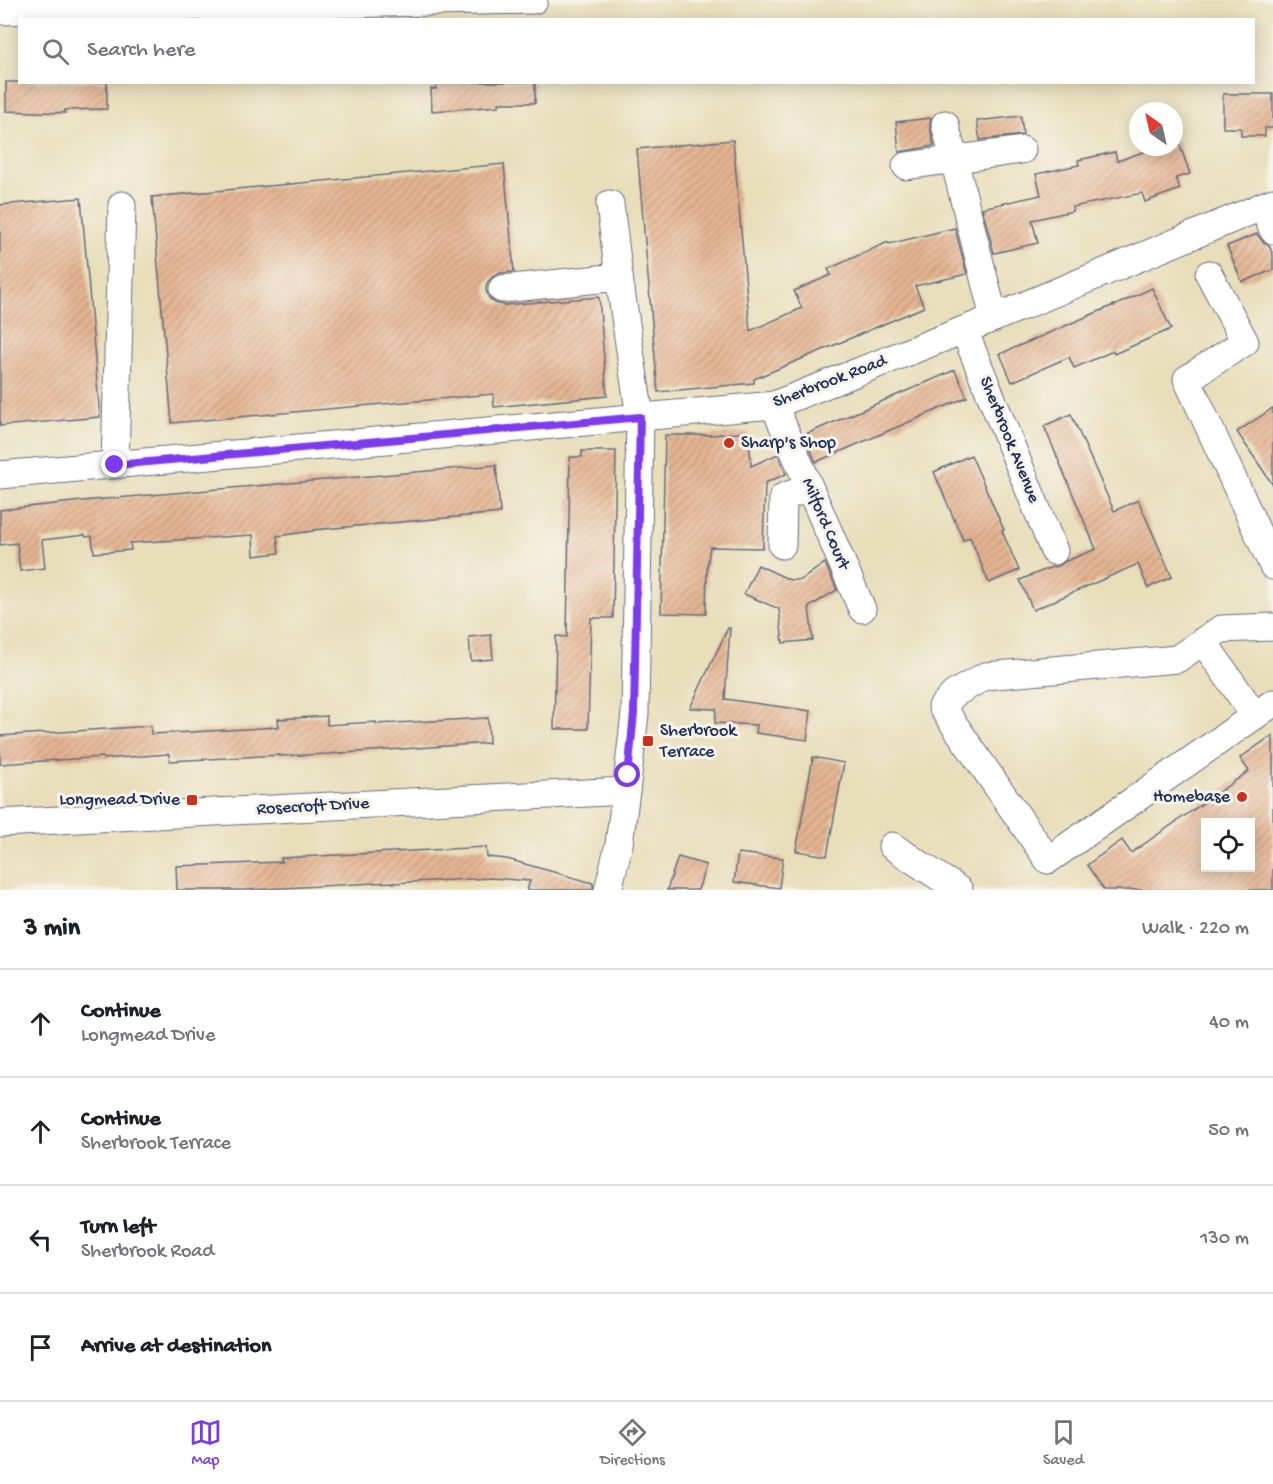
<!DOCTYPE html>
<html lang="en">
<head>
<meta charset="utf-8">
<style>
  :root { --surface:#fff; --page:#f2f2f2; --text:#202124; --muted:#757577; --line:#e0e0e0; --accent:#7c3aed }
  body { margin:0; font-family:"Gochi Hand",sans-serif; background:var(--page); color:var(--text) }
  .controls { position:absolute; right:18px; bottom:18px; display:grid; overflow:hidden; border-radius:0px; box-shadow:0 3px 15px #0003 }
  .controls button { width:54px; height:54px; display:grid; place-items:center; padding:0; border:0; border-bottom:2px solid var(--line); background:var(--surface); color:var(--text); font:30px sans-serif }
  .compass { position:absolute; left:1129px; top:102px; width:54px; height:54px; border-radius:50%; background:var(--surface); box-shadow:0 3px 15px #0003; rotate:326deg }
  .stop { position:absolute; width:18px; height:18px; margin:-14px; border:4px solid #7c3aed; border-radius:50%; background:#fff }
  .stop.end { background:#7c3aed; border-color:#fff; box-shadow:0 2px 6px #0008 }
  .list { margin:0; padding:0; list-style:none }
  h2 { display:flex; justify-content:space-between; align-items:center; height:78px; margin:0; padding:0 24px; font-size:26px }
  h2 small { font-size:20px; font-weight:400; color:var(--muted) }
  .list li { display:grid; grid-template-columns:39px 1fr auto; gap:18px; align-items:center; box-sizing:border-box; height:108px; padding:0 24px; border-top:2px solid var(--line) }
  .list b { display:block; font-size:22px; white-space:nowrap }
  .list p { margin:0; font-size:20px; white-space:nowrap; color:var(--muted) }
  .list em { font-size:20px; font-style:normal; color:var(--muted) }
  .icon { flex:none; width:33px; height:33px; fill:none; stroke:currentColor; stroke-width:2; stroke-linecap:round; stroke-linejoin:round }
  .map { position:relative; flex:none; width:1273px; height:890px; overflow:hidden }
  .search { position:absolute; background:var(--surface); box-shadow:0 3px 15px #0003; left:18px; right:18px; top:18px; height:66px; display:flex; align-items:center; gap:15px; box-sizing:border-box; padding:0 21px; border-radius:0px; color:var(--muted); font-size:22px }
  .sheet { height:510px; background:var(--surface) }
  nav { display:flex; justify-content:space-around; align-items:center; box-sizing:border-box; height:84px; border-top:2px solid var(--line); background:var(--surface); font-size:16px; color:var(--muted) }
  nav a { display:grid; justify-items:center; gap:3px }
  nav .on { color:var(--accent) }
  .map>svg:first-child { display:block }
  .building { fill:url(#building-hatch); fill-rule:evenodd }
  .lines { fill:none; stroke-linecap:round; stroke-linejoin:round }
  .minor-casing { stroke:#636c7e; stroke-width:29 }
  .minor { stroke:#fff; stroke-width:27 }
  .route { stroke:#7c3aed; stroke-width:8 }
  .poi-dot { fill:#c8321e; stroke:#f7f3e8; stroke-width:2 }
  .labels { text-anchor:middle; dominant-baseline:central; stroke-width:6; stroke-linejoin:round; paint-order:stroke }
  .street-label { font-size:18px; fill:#1b2f5e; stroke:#f7f3e8 }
  .poi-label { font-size:18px; fill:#1b2f5e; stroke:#f7f3e8; text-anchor:start }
</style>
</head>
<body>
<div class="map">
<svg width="1273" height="890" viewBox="0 0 1273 890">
  <defs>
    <pattern id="building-hatch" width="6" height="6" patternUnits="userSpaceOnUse" patternTransform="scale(1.5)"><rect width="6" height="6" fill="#e6b592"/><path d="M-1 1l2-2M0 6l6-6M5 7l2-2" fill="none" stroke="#ba947a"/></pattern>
  </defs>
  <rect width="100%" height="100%" fill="#f7f3e8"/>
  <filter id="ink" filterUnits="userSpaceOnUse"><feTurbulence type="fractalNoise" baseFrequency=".0167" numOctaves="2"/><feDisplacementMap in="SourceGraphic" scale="12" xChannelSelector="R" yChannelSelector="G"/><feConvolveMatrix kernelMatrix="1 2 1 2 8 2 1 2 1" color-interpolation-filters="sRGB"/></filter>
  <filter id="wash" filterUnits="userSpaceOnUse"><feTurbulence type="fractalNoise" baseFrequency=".008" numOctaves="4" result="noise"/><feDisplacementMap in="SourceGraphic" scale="24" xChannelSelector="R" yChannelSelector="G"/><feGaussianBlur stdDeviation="1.35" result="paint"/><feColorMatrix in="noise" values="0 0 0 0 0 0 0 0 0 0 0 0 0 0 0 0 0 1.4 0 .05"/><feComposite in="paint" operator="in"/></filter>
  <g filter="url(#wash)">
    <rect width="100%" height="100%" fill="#e8deba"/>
    <g id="blocks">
      <g class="building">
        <path d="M 6,82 L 107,82 L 107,109 L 65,110 L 65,113 L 6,111 Z"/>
        <path d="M 436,82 L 535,82 L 535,103 L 499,103 L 499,106 L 432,111 L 431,89 L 436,89 Z"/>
        <path d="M 1223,94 L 1273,94 L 1273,128 L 1265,128 L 1265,136 L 1241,136 L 1241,128 L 1223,128 Z"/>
        <path d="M 1021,116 L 1023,135 L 980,140 L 977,121 Z"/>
        <path d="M 931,118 L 930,127 L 934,146 L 899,152 L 896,122 Z"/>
        <path d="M 733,140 L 750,331 L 802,308 L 794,291 L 831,275 L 828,269 L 888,242 L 889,244 L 955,228 L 967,274 L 915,286 L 924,307 L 754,379 L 754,383 L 658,392 L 637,149 Z"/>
        <path d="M 1178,140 L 1190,174 L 1176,178 L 1180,189 L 1145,202 L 1142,193 L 1072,207 L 1073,211 L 1032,220 L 1038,243 L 994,253 L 982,208 L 1041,195 L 1036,174 L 1079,165 L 1078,160 L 1115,152 L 1117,161 L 1158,147 L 1174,147 L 1174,141 Z"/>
        <path d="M 504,164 L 514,272 L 500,273 L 492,277 L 487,283 L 486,290 L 489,298 L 495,303 L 504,305 L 599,297 L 607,396 L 494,407 L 493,394 L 172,423 L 152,197 Z"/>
        <path d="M 81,198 L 100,417 L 0,426 L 0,205 Z"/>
        <path d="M 1257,234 L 1263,242 L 1269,245 L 1273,255 L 1273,270 L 1242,282 L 1227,246 Z"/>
        <path d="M 1152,288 L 1171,329 L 1114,354 L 1113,351 L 1074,368 L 1069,357 L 1012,382 L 1000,354 L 1114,305 L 1114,306 Z"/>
        <path d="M 955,370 L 967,397 L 816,462 L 804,435 Z"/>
        <path d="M 1273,408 L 1273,485 L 1237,432 Z"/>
        <path d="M 1071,414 L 1114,511 L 1138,500 L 1172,577 L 1148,588 L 1138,564 L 1033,610 L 1020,580 L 1052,567 L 1059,566 L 1064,562 L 1096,549 L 1044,426 Z"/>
        <path d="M 749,432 L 751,466 L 778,454 L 786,474 L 765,483 L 763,548 L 710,547 L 707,568 L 706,614 L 661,613 L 665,435 L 710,435 Z"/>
        <path d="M 582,451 L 616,451 L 613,618 L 591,618 L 588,729 L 554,729 L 556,636 L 567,637 L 570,457 L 582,457 Z"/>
        <path d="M 971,455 L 1004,530 L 1002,531 L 1019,570 L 989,583 L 970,537 L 963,540 L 934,472 Z"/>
        <path d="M 496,465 L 500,513 L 313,530 L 313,531 L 277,536 L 279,553 L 254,556 L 253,535 L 130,543 L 131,550 L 94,553 L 92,536 L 86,537 L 85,535 L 42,540 L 45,568 L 20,571 L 17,543 L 0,545 L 0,510 L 82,501 Z"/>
        <path d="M 825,563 L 837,590 L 809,607 L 813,640 L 783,643 L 779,609 L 744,594 L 758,565 L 790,580 L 801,580 Z"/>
        <path d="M 728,628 L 730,628 L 725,699 L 811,711 L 807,740 L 756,733 L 757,725 L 715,723 L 716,709 L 690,708 Z"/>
        <path d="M 491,635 L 493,659 L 471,661 L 469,637 Z"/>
        <path d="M 327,716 L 327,725 L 376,722 L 376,724 L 488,718 L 489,743 L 329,754 L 280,756 L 280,755 L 170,761 L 169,754 L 103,759 L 103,757 L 0,764 L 0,736 L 151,726 L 151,734 L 192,732 L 279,727 L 278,719 Z"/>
        <path d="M 1273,735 L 1273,890 L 1104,890 L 1087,865 L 1122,840 L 1131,853 L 1249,771 L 1240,758 ZM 1206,822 L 1251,822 L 1251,867 L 1206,867 Z"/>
        <path d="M 813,757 L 844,763 L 827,856 L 796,851 Z"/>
        <path d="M 486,847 L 487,857 L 507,859 L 593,883 L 593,890 L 527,890 L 530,881 L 491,878 L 393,883 L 393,882 L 245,890 L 177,890 L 176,866 L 282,862 L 281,858 Z"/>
        <path d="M 738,853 L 783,858 L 779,888 L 734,882 Z"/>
        <path d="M 678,857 L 706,865 L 698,890 L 667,890 Z"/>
      </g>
    </g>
  </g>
  <g filter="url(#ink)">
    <use href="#blocks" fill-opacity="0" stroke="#636c7e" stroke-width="1.5"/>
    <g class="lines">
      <g class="minor-casing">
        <g id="minor">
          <path d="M 0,11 L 534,0"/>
          <path d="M 945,124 L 994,318"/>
          <path d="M 906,166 L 1022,150"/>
          <path d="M 1262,206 L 1273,230"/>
          <path d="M 1209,274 L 1245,342 L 1187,379 L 1273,566"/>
          <path d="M 502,289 L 619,277"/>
          <path d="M 964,330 L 1054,551"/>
          <path d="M 774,405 L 862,609"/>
          <path d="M 115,465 L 122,205"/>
          <path d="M 0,475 L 774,405 L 994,318 L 1273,202"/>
          <path d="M 782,545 L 783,497 L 809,488"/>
          <path d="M 1273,627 L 1221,629 L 1177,659 L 985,676 L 954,694 L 942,707 L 1048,860 L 1273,703"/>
          <path d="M 1203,641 L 1255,716"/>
          <path d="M 0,823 L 626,791"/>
          <path d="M 892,846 L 959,890"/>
          <path d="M 608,890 L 619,844 L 628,775 L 635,713 L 640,417 L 619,277 L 610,204"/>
        </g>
      </g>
      <use href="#minor" class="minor"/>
    </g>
  </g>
  <g class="lines" filter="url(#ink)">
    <path class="route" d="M 115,465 L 640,417 L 634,713 L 628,775"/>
  </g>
  <g class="poi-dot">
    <circle cx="729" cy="443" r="6"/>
    <rect x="642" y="735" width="12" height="12" rx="3"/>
    <circle cx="1242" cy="797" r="6"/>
    <rect x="186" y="794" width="12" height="12" rx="3"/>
  </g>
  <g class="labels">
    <g class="street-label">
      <text transform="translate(830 382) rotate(-21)">Sherbrook Road</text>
      <text transform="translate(1009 440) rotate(68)">Sherbrook Avenue</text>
      <text transform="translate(825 524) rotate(67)">Milford Court</text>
      <text transform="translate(313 807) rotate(-3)">Rosecroft Drive</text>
    </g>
    <g class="poi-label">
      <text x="741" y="443">Sharp's Shop</text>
      <text x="660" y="731">Sherbrook<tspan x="660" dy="21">Terrace</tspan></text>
      <text x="1230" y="797" text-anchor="end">Homebase</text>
      <text x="180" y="800" text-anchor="end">Longmead Drive</text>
    </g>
  </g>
</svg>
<div class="controls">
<button><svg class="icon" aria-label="locate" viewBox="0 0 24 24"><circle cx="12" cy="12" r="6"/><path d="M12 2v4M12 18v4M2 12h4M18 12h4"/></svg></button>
</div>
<svg class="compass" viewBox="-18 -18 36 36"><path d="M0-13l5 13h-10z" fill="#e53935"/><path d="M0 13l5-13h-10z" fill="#757577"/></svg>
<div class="stop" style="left:628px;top:775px"></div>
<div class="stop end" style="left:115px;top:465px"></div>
<div class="search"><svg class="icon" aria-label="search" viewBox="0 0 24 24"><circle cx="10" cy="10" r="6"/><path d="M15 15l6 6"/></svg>Search here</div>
</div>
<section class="sheet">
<h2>3 min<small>Walk · 220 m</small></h2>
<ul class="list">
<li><svg class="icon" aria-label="ahead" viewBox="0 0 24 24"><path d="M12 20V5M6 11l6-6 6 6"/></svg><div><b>Continue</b><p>Longmead Drive</p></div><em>40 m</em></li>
<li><svg class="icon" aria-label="ahead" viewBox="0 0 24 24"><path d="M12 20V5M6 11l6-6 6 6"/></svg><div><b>Continue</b><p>Sherbrook Terrace</p></div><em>50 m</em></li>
<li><svg class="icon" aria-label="left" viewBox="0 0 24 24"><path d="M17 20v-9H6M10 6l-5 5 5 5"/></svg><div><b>Turn left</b><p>Sherbrook Road</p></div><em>130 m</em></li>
<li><svg class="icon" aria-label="arrive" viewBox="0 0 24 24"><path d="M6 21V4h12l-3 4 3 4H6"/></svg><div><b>Arrive at destination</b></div></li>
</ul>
</section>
<nav>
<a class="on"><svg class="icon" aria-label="map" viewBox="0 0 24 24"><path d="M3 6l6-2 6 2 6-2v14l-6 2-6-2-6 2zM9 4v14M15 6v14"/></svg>Map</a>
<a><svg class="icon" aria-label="directions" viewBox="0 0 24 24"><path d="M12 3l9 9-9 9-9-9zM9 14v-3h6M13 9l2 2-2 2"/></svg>Directions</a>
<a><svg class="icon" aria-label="saved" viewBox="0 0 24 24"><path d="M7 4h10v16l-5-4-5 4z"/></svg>Saved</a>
</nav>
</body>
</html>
